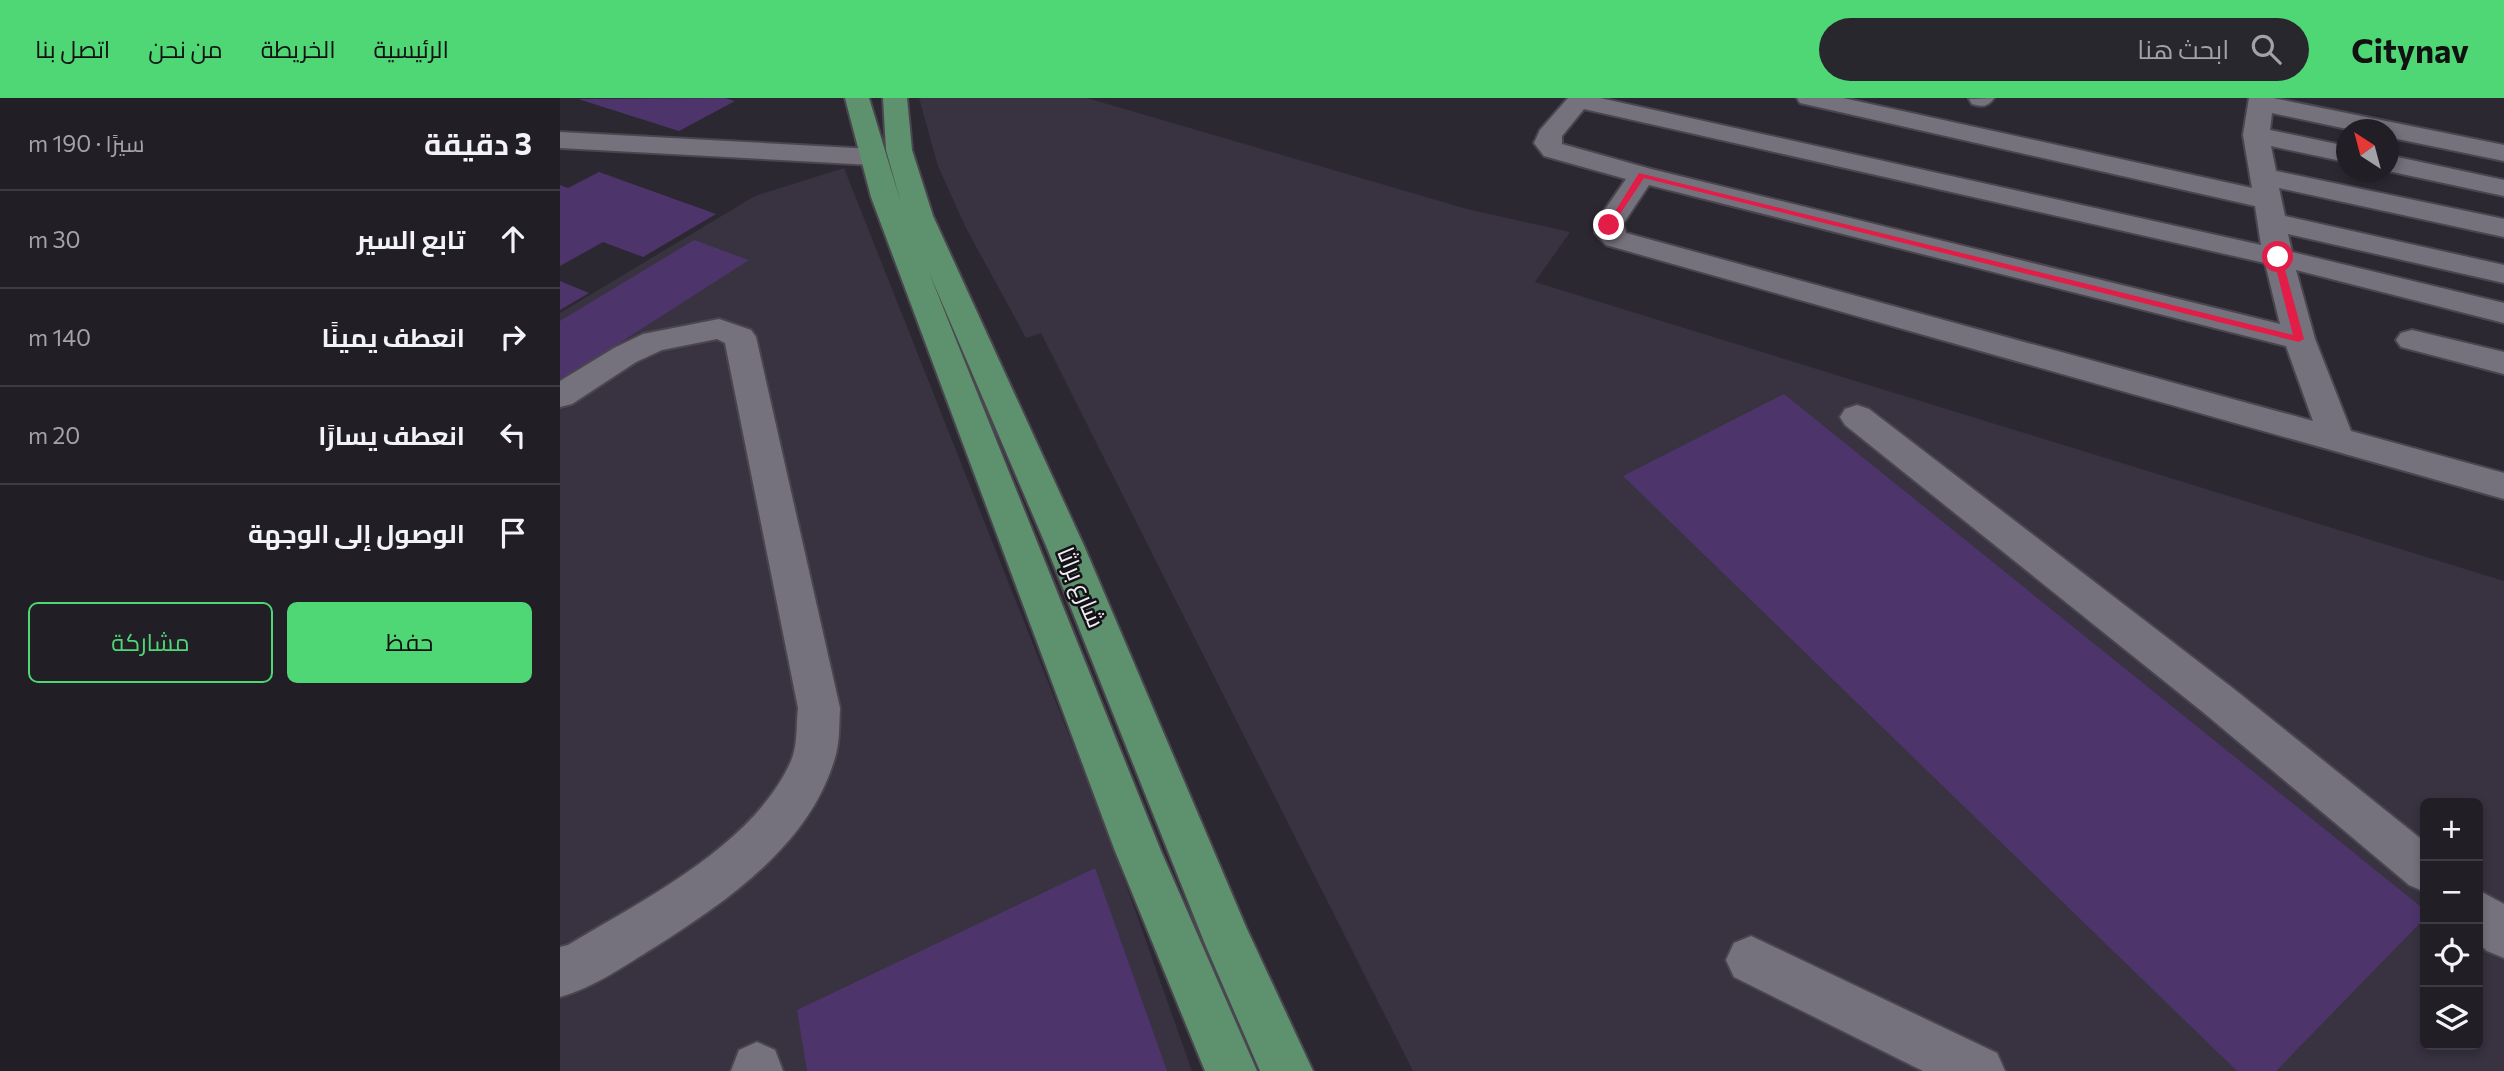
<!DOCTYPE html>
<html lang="ar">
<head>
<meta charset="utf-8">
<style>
  :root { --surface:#211e26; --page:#29272e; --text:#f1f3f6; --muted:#a2a2a7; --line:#3e3c43; --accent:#4fd675 }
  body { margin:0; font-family:Commissioner,Cairo,sans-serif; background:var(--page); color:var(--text); direction:rtl }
  .controls { position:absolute; right:21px; bottom:21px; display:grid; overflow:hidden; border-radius:10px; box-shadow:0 4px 10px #0003 }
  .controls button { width:63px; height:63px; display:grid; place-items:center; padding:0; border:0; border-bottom:2px solid var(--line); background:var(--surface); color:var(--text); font:35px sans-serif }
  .compass { position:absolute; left:1776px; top:21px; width:63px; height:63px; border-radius:50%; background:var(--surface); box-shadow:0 4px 10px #0003; rotate:324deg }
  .stop { position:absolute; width:21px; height:21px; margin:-16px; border:5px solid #e11d48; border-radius:50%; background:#fff }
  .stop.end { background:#e11d48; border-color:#fff; box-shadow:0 2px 7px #0008 }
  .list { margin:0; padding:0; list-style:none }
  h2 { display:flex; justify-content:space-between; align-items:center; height:91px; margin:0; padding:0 28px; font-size:30px }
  h2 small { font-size:23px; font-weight:400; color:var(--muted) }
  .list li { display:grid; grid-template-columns:46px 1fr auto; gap:21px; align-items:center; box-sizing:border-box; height:98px; padding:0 28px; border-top:2px solid var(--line) }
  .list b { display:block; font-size:26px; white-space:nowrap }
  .list em { font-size:23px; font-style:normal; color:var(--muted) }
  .actions { display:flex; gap:14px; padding:21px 28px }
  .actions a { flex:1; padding:16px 0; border:2px solid var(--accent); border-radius:10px; text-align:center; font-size:24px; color:var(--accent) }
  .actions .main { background:var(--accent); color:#111 }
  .icon { flex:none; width:38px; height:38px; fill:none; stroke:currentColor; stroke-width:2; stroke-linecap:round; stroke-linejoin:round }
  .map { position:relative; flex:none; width:1944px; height:973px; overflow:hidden; direction:ltr }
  header { display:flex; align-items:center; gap:42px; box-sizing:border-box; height:98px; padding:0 35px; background:var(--accent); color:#111 }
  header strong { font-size:33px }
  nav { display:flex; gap:38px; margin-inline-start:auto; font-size:24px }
  .search { width:490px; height:63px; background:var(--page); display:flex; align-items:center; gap:18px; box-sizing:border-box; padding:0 24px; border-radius:38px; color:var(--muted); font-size:26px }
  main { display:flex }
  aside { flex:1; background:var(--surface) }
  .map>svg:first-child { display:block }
  .built { fill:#383241; fill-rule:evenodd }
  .building { fill:#4d356b }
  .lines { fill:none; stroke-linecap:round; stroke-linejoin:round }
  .minor-casing { stroke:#4a464f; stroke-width:4 }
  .major-casing { stroke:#4a464f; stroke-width:4 }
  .minor { fill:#76727d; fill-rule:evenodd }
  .major { fill:#5e916d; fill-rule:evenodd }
  .route { fill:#e11d48 }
  .labels { text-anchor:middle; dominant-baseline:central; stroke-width:5; stroke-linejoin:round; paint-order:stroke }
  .street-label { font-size:24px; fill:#f0eef5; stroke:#141217 }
</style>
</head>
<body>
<header>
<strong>Citynav</strong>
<div class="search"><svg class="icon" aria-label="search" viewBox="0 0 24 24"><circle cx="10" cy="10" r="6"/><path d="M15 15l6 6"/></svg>ابحث هنا</div>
<nav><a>الرئيسية</a><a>الخريطة</a><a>من نحن</a><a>اتصل بنا</a></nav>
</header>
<main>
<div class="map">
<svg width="1944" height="973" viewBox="0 0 1944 973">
  <rect width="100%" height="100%" fill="#2c2832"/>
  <g class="built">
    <path d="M 359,0 L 527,0 L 907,111 L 1010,134 L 975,184 L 1944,483 L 1944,973 L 853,973 L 481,235 L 466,240 L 406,130 L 378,68 ZM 1865,705 L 1918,705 L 1918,947 L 1865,947 Z"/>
    <path d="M 284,70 L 547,733 L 632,973 L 0,973 L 0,215 L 195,98 Z"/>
  </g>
  <g class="building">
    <path d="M 165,0 L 175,3 L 119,33 L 18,1 Z"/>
    <path d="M 39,74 L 156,116 L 83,159 L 43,144 L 0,168 L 0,87 L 8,90 Z"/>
    <path d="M 134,142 L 189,162 L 0,283 L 0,223 Z"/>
    <path d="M 0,183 L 29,195 L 0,212 Z"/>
    <path d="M 1224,296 L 1865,812 L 1865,820 L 1716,973 L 1677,973 L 1063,378 Z"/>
    <path d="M 535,770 L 607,973 L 247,973 L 237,912 Z"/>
  </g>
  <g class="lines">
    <g class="minor-casing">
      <g id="minor">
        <path d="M 1008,0 L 1040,0 L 1701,147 L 1695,108 L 1249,7 L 1240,5 L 1237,0 L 1283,0 L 1692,90 L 1683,37 L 1689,0 L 1713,0 L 1944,47 L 1944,63 L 1828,39 L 1828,32 L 1792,32 L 1712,15 L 1710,32 L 1786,48 L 1786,64 L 1711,48 L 1716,73 L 1944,121 L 1944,139 L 1719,90 L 1725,118 L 1944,167 L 1944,185 L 1728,136 L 1732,154 L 1944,205 L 1944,225 L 1736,172 L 1755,241 L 1791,333 L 1944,375 L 1944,401 L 1046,147 L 1035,135 L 1035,126 L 1066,81 L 984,58 L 974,45 L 980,32 ZM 1024,11 L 1705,165 L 1720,226 L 1091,71 L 1002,46 L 1002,38 ZM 1089,87 L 1726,248 L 1753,323 L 1066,135 L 1063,126 Z"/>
        <path d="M 1434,0 C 1428,9 1422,9 1412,6 L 1409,1 Z"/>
        <path d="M 0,34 L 312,51 L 321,53 L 325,59 L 321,65 L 312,67 L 0,50 Z"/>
        <path d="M 1828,57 L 1944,82 L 1944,98 L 1828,73 Z"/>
        <path d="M 159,221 L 191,232 L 196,239 L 280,610 C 279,628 280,646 274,663 C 248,748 166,804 95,849 C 64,868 35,889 0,899 L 0,849 L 8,847 C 84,801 193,748 231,663 C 238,647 236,627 238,610 L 165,245 L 157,241 L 102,252 L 76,264 L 12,306 L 0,309 L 0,283 L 54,250 L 83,236 Z"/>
        <path d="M 1852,232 L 1944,254 L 1944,276 L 1841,249 L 1836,242 L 1841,235 Z"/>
        <path d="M 1297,307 L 1309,311 L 1674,591 L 1865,744 L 1865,794 L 1849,787 L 1644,615 L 1285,327 L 1280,319 L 1285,311 Z"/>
        <path d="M 1918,792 L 1944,806 L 1944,860 L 1927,853 L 1918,845 Z"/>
        <path d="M 1191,838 L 1437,955 L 1445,973 L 1363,973 L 1174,879 L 1166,862 L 1174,845 Z"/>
        <path d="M 197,944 L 215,952 L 223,973 L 171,973 L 179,952 Z"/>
      </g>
    </g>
    <g class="major-casing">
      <path id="major" d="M 285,0 L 309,0 L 341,105 L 326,52 L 323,0 L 347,0 L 352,52 L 373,118 L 525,450 L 686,829 L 753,973 L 700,973 L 645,846 L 487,450 L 368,172 L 601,753 L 697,973 L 645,973 L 555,753 L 311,99 Z"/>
    </g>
    <use href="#minor" class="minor"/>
    <use href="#major" class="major"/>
  </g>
  <path class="route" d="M 1079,75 L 1733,237 L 1713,159 L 1721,157 L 1744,241 L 1739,244 L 1084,80 L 1052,128 L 1046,128 Z"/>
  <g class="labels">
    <g class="street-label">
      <text transform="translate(522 489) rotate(67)">شارع براثا</text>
    </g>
  </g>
</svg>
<div class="controls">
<button>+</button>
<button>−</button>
<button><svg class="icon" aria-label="locate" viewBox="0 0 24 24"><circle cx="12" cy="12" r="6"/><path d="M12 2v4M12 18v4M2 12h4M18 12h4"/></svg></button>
<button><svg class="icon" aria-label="layers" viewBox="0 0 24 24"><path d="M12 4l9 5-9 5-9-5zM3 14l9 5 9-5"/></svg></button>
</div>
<svg class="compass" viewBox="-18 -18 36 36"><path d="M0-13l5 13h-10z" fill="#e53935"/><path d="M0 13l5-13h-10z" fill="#a2a2a7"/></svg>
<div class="stop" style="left:1718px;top:159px"></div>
<div class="stop end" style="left:1049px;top:127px"></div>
</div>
<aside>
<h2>3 دقيقة<small>سيرًا · 190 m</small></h2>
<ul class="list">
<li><svg class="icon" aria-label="ahead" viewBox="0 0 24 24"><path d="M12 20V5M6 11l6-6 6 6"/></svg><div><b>تابع السير</b></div><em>30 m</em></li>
<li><svg class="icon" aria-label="right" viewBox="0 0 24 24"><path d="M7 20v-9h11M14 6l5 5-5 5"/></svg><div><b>انعطف يمينًا</b></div><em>140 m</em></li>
<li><svg class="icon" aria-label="left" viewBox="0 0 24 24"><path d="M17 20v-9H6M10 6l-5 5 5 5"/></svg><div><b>انعطف يسارًا</b></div><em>20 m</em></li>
<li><svg class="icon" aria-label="arrive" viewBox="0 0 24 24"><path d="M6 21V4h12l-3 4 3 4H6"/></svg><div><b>الوصول إلى الوجهة</b></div></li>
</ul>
<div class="actions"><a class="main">حفظ</a><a>مشاركة</a></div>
</aside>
</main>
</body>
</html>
